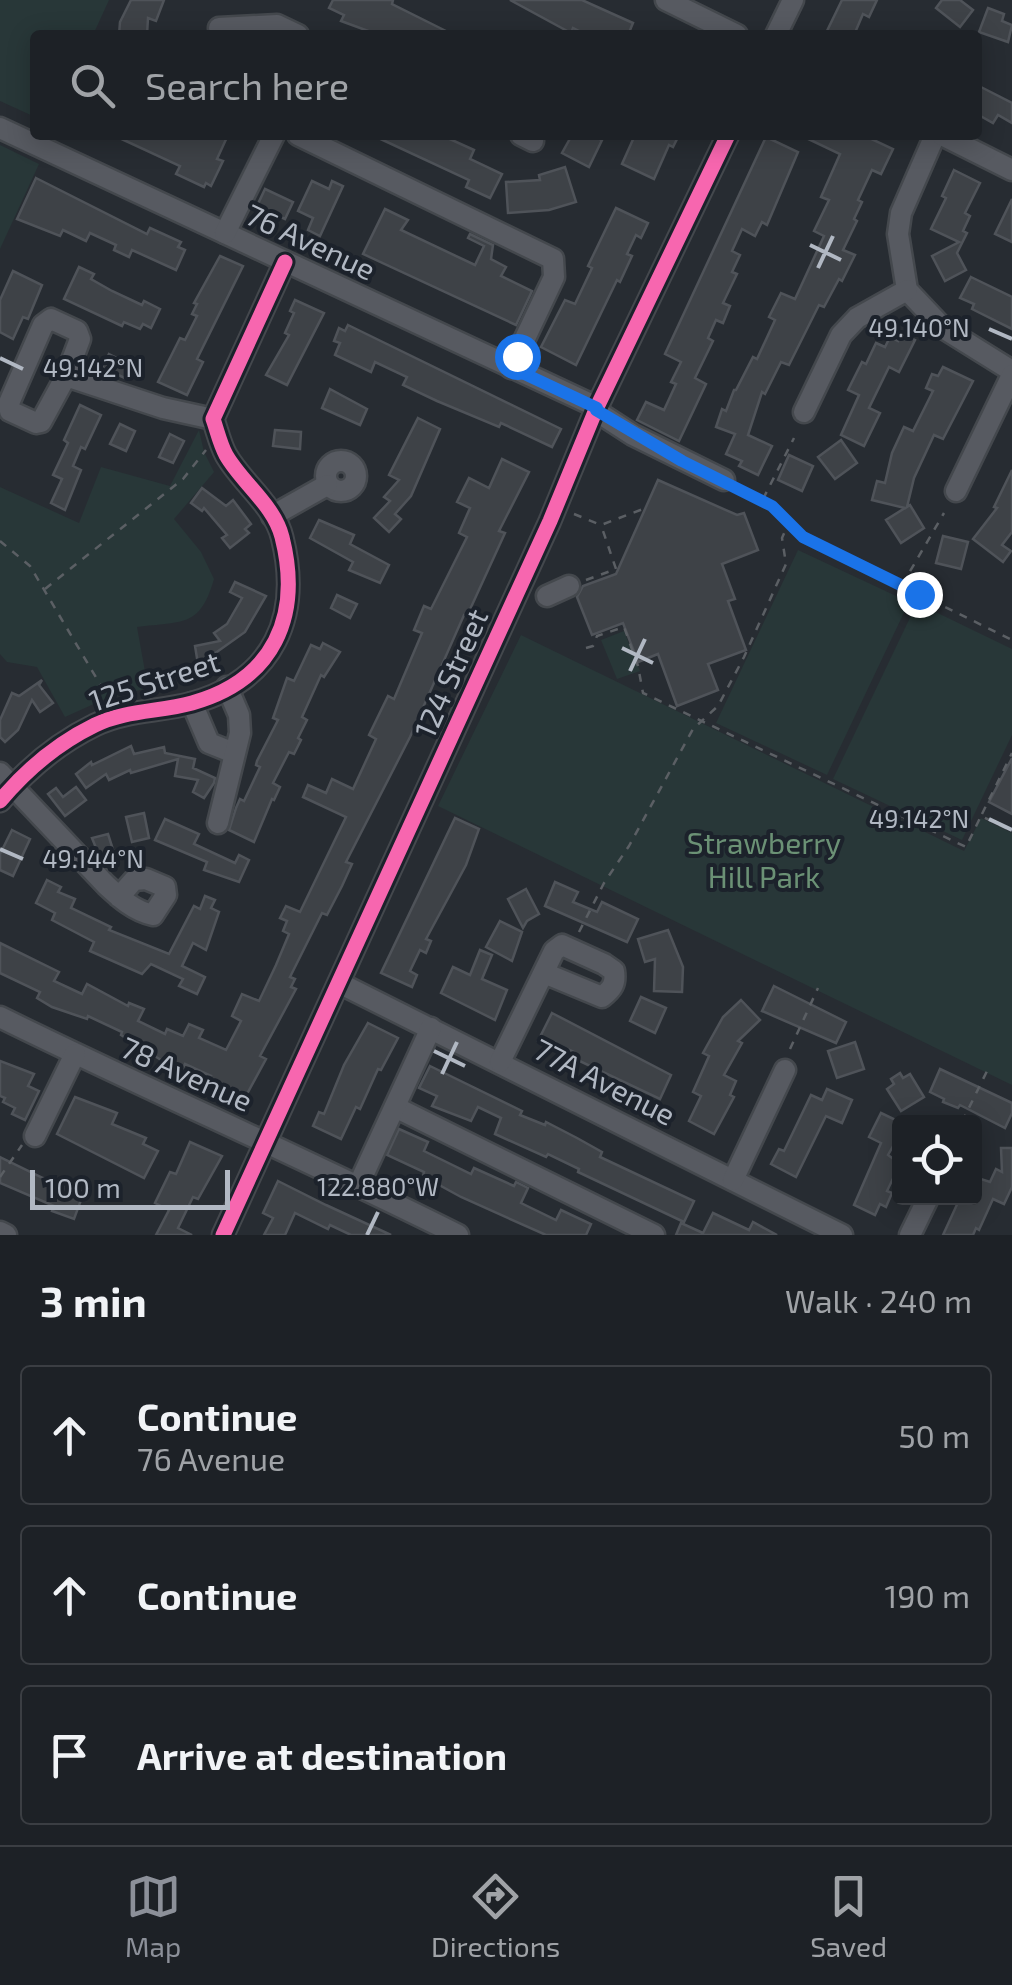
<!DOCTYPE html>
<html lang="en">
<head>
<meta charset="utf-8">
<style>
  :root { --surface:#1d2126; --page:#2a2e32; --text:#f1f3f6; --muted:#a0a3a7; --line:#3b3e43; --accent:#8c9099 }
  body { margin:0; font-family:"Exo 2",sans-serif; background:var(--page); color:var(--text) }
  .controls { position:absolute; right:30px; bottom:30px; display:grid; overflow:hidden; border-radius:10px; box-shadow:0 5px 25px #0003 }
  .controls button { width:90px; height:90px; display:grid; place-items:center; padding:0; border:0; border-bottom:2px solid var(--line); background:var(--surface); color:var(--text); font:50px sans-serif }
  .scale { position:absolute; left:30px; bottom:25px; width:200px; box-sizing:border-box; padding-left:10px; border:5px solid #b1b8c3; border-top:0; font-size:28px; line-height:35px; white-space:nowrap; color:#b1b8c3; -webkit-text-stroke:8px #1c222b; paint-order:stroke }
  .stop { position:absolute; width:30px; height:30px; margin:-22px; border:8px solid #1a73e8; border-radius:50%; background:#fff }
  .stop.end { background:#1a73e8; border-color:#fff; box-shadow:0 2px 10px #0008 }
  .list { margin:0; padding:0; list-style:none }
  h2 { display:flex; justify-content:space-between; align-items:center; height:130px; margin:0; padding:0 40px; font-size:42px }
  h2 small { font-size:32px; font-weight:400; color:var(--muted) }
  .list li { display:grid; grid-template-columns:65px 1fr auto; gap:30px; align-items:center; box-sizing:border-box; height:140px; margin:0 20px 20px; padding:0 20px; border:2px solid var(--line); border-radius:10px }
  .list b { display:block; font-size:38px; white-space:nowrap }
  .list p { margin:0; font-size:32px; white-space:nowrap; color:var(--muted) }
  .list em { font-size:32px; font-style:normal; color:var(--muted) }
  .icon { flex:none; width:55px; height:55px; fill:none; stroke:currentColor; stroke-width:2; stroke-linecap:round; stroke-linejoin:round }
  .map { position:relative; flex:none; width:1012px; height:1235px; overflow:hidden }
  .search { position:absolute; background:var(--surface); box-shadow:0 5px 25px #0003; left:30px; right:30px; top:30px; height:110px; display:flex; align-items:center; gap:25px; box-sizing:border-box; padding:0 35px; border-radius:10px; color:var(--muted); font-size:38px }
  .sheet { height:610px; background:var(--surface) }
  nav { display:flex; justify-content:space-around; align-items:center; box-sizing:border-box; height:140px; border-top:2px solid var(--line); background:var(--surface); font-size:28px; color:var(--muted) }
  nav a { display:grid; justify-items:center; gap:5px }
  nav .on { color:var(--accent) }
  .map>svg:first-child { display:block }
  .green { fill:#283738 }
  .building { fill:#3e4247; stroke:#4f5359; stroke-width:2.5 }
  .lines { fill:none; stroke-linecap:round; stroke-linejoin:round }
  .minor-casing { stroke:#44484d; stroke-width:25 }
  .path { stroke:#5b5f64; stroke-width:2.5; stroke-dasharray:8 8; stroke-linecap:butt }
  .minor { stroke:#575a61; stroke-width:20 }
  .cycleway-casing { stroke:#1c222b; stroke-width:21 }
  .cycleway { stroke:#f766af; stroke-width:15 }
  .route { stroke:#1a73e8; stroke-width:12 }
  .ticks { fill:none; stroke:#b1b8c3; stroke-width:4 }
  .labels { text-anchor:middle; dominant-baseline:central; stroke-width:8; stroke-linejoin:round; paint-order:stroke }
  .street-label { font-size:30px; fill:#b1b8c3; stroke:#1c222b }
  .park-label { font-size:30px; fill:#6b9175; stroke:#1c222b }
  .ticks-label { font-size:25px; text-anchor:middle; fill:#b1b8c3; stroke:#1c222b; stroke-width:8; stroke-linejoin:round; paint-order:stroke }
</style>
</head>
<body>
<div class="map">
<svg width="1012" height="1235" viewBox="0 0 1012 1235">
  <rect width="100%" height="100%" fill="#272c32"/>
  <g class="green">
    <path d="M 0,0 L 109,0 L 93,35 L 35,35 L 35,117 L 0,101 Z"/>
    <path d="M 0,145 L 39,164 L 0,249 Z"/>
    <path d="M 199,430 L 204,452 L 214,472 L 174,519 L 201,552 L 214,579 C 200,628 183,621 137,627 L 148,688 L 105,699 L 65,717 L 37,667 L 7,662 L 0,654 L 0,487 L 79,523 L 101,467 L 170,486 Z"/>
    <path d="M 798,550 L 909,602 L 827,775 L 716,723 Z"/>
    <path d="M 917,603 L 1012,649 L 1012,735 L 962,840 L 833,779 Z"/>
    <path d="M 624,631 L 640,671 L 617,679 L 601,640 Z"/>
    <path d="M 521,635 L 964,851 L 981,818 L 1012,833 L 1012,1085 L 438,806 Z"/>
  </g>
  <g class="building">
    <path d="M 131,0 L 164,0 L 156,21 L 148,18 L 147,35 L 119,35 L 120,22 Z"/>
    <path d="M 333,0 L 393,0 L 392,4 L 454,35 L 379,35 L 341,21 L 344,15 L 329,8 Z"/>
    <path d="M 510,0 L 582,0 L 633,23 L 628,35 L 587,35 L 573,28 L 571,33 Z"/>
    <path d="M 842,0 L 877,0 L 869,17 L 863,14 L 854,35 L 825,35 Z"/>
    <path d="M 942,0 L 960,0 L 973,10 L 960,27 L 936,8 Z"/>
    <path d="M 988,8 L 1004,14 L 1002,21 L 1012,25 L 1008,42 L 979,32 Z"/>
    <path d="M 977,85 L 1012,103 L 1012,123 L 998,115 L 993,123 L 977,114 Z"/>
    <path d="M 113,135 L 228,135 L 217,159 L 223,161 L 211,186 L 206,183 L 204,187 L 176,174 L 180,166 Z"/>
    <path d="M 372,135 L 441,135 L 474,150 L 470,159 L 502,174 L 490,198 L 466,187 L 469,180 Z"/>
    <path d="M 572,135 L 591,135 L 602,140 L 589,167 L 562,153 Z"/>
    <path d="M 635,135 L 679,135 L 673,147 L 669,145 L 654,179 L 622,164 Z"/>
    <path d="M 800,135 L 863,135 L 893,149 L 881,174 L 872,170 L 858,200 L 862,202 L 854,219 L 857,221 L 843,250 L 855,255 L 842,281 L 839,279 L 824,307 L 819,305 L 789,365 L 781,362 L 765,394 L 762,392 L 748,435 L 772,446 L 758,475 L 739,466 L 742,461 L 726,454 L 735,434 L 716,427 L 722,409 L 726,411 L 734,390 L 736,390 L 753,357 L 757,359 L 775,320 L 769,317 L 781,293 L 795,299 L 824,236 L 814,231 L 829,200 L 821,197 L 840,154 Z"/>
    <path d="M 766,137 L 798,152 L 767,225 L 762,222 L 755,236 L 742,229 L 732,251 L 740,255 L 732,272 L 737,274 L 723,303 L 730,306 L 723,323 L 716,320 L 708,338 L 713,341 L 695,378 L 706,384 L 679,441 L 637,420 L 646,402 L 664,410 L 676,384 L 671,382 L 681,362 L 665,354 Z"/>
    <path d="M 565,167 L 576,202 L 549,210 L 508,213 L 506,182 L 540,180 L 539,175 Z"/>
    <path d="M 954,170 L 980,183 L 965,213 L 970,216 L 963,231 L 967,233 L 957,253 L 966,270 L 945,281 L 932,256 L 959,242 L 931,229 L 946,198 L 942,196 Z"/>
    <path d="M 36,178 L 147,234 L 150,228 L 181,242 L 178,247 L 185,250 L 176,270 L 132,250 L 129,257 L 114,250 L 116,245 L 90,233 L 86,241 L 63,230 L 60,236 L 17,219 Z"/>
    <path d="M 312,181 L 329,189 L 332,181 L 343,186 L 320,236 L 308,230 L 313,218 L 298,211 Z"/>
    <path d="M 265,189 L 293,202 L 285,219 L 257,206 Z"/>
    <path d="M 1012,199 L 1012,242 L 995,234 Z"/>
    <path d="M 616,208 L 648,223 L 641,238 L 636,235 L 627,254 L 632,256 L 620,282 L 617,280 L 576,365 L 541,347 L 565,300 L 575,304 L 592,268 L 588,266 Z"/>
    <path d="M 385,209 L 408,220 L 401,230 L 475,265 L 484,246 L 468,238 L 470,234 L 493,245 L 491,259 L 506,267 L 501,276 L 532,291 L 516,325 L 363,254 Z"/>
    <path d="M 220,256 L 243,266 L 197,359 L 203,362 L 187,395 L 158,382 L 180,338 L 185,340 L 197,316 L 192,314 L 197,304 L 194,303 Z"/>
    <path d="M 79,267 L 94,274 L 91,279 L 112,291 L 142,305 L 144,301 L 160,309 L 151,328 L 143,324 L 140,329 L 124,322 L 122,326 L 64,299 Z"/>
    <path d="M 13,271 L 42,285 L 28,319 L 23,317 L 13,339 L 0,332 L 0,300 Z"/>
    <path d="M 971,277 L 1012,297 L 1012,329 L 972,309 L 974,304 L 960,298 Z"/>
    <path d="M 295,300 L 324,313 L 287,385 L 266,375 L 289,335 L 285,333 L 294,313 L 290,311 Z"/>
    <path d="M 348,325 L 561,429 L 552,447 L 501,423 L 499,427 L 437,401 L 403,385 L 407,377 L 375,362 L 371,372 L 335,355 L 340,343 L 334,341 L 339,328 L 345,331 Z"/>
    <path d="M 901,333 L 915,340 L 899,372 L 889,367 L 869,408 L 880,413 L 864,446 L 841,435 L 859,395 L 848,390 L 862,362 L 866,364 L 876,343 L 885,347 L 890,337 L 898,341 Z"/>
    <path d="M 109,354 L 131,365 L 125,378 L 102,368 Z"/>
    <path d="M 943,367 L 973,381 L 943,439 L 934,435 L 914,478 L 907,507 L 910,505 L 924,528 L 901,543 L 886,520 L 905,508 L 872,500 L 877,481 L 885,483 L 892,453 L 904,427 L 913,431 L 933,391 L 926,388 L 932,374 L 938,376 Z"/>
    <path d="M 330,389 L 367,409 L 360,425 L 322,408 Z"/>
    <path d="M 80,405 L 101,415 L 85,449 L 81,447 L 73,466 L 81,470 L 65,510 L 51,503 L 62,479 L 53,475 L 68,443 L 64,440 Z"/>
    <path d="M 418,418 L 440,429 L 411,496 L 395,514 L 401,519 L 389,532 L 374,518 L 390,501 L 384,497 L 399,480 L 389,475 Z"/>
    <path d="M 120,424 L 135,431 L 126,451 L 110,444 Z"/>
    <path d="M 275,430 L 301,432 L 300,449 L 273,446 Z"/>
    <path d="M 170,434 L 184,441 L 173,463 L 159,457 Z"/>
    <path d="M 841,440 L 857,463 L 835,479 L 818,457 Z"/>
    <path d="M 789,455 L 813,466 L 802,491 L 778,480 Z"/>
    <path d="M 502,459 L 529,472 L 499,531 L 505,533 L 467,616 L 464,615 L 410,737 L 346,862 L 352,864 L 342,886 L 327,915 L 322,913 L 290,977 L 295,979 L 291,987 L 296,989 L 260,1056 L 266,1059 L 241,1105 L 214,1089 L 215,1086 L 208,1083 L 211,1076 L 185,1064 L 182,1070 L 161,1060 L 121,1035 L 122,1032 L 88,1016 L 87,1019 L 52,1007 L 37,998 L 40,992 L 0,973 L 0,943 L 59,972 L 54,981 L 82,994 L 87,984 L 128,1006 L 129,1003 L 144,1009 L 138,1021 L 165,1034 L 167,1029 L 183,1036 L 189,1024 L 203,1030 L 199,1038 L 226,1050 L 241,1021 L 232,1016 L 242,994 L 259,1001 L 276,965 L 289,934 L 283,931 L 287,921 L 280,918 L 286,906 L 300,912 L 346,817 L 303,797 L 308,785 L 326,793 L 332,779 L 353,789 L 376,739 L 369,735 L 388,696 L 394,699 L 422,633 L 414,630 L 424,606 L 431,609 L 467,537 L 459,533 L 470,508 L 457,502 L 469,478 L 489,488 Z"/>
    <path d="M 1012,470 L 1012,532 L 1002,545 L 1011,551 L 1003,562 L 973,539 L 997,508 L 994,507 Z"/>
    <path d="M 658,480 L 737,515 L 744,513 L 758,550 L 722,564 L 735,599 L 728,601 L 746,650 L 708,664 L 718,690 L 677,706 L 658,654 L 638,662 L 623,623 L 592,635 L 577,597 L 583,586 L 616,574 Z"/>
    <path d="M 202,488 L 226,506 L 233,500 L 251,524 L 245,529 L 249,533 L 230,548 L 222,538 L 227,535 L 204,508 L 202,511 L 191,503 Z"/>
    <path d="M 319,520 L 354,535 L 350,544 L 389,565 L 380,583 L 349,570 L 353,562 L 310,538 Z"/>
    <path d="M 943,536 L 968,542 L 961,569 L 936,563 Z"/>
    <path d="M 235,582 L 266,596 L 245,632 L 214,654 L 216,661 L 198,664 L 195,646 L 220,641 L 214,633 L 227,624 L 242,598 L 230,592 Z"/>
    <path d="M 337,595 L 357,604 L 350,618 L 331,608 Z"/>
    <path d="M 323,643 L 340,652 L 324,677 L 321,675 L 302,717 L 307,720 L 298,738 L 301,740 L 294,754 L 289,752 L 273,783 L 280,787 L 274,800 L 272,799 L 254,842 L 229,830 L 236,808 L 240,799 L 244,801 L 260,767 L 256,765 L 257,761 L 278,720 L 273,718 L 287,678 L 294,681 L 311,645 L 320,649 Z"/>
    <path d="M 42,680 L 39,685 L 53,703 L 40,712 L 32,700 L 18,730 L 5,742 L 0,737 L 0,720 L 12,693 L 19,696 Z"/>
    <path d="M 131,746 L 134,754 L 164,747 L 165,753 L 195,759 L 193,768 L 215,778 L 214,783 L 204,798 L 193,792 L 198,780 L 175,776 L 178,759 L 131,773 L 130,770 L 109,780 L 106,774 L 86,788 L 76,774 L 91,762 L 92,765 Z"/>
    <path d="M 1012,758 L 1012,814 L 989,802 Z"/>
    <path d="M 76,787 L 86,800 L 65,816 L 48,794 L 56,788 L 63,797 Z"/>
    <path d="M 144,813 L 149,838 L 132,842 L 126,817 Z"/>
    <path d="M 455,818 L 479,829 L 466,865 L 426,939 L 431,941 L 426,953 L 420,950 L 410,971 L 417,975 L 412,987 L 381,973 Z"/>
    <path d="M 165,819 L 199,834 L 194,844 L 235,863 L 239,855 L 249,860 L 239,882 L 204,870 L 207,862 L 155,840 Z"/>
    <path d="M 12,830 L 30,839 L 13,876 L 0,870 L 0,854 Z"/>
    <path d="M 108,834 L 115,856 L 101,860 L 92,838 Z"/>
    <path d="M 47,880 L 61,887 L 58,892 L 75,899 L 71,908 L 111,927 L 109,930 L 169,954 L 194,906 L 200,909 L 205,896 L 215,900 L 211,908 L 219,912 L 206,950 L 193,943 L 182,966 L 205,977 L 197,994 L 179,986 L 183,979 L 151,964 L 142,974 L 90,951 L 94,942 L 52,920 L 55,913 L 36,903 Z"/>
    <path d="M 555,882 L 578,892 L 573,902 L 597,912 L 602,902 L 638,919 L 627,942 L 545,906 Z"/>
    <path d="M 526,889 L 539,914 L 527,921 L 523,928 L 508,899 Z"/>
    <path d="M 500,921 L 522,932 L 512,961 L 486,947 Z"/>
    <path d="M 668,930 L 683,967 L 682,992 L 654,991 L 655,959 L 645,962 L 638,939 Z"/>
    <path d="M 480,950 L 492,955 L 482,979 L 507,990 L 495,1020 L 441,993 L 453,967 L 470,975 Z"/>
    <path d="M 774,986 L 846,1022 L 836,1043 L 762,1011 Z"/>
    <path d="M 641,997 L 666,1008 L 655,1033 L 630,1021 Z"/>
    <path d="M 741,1000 L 760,1020 L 738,1041 L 742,1043 L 724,1075 L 736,1081 L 730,1095 L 734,1097 L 714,1134 L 689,1121 L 701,1096 L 693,1092 L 709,1056 L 703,1053 L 723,1017 Z"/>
    <path d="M 552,1013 L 671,1075 L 660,1099 L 571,1057 L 574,1052 L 555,1043 L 553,1048 L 538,1041 Z"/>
    <path d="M 368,1023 L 398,1038 L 381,1070 L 378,1069 L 360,1109 L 356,1107 L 341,1139 L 313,1126 L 319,1112 L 324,1114 L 344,1065 Z"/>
    <path d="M 855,1042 L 864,1069 L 837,1078 L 828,1051 Z"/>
    <path d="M 0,1061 L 34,1074 L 28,1086 L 39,1091 L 25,1120 L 12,1114 L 15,1108 L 3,1102 L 5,1098 L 0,1096 Z"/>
    <path d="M 430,1066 L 522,1111 L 520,1115 L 545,1125 L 546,1122 L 577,1138 L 602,1152 L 600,1157 L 694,1201 L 684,1222 L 578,1172 L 579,1169 L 548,1154 L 546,1157 L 495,1134 L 501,1118 L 478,1107 L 471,1121 L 432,1106 L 437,1096 L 419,1088 Z"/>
    <path d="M 940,1069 L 1012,1103 L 1012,1113 L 1005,1128 L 960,1105 L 958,1108 L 943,1102 L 944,1099 L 930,1092 Z"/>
    <path d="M 900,1073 L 903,1078 L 910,1074 L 924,1097 L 901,1111 L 887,1089 L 894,1084 L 891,1079 Z"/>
    <path d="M 827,1089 L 852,1100 L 842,1123 L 826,1116 L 796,1177 L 771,1164 L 779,1149 L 784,1151 L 811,1095 L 822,1100 Z"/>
    <path d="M 75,1097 L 117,1113 L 112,1124 L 146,1138 L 143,1144 L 158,1151 L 144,1178 L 57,1134 Z"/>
    <path d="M 881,1113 L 900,1122 L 900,1134 L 888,1155 L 900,1164 L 887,1191 L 892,1193 L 886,1207 L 880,1204 L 875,1215 L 854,1205 L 881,1143 L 869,1137 Z"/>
    <path d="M 399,1129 L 428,1142 L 424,1151 L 471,1174 L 474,1168 L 514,1186 L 516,1182 L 528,1188 L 521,1203 L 556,1220 L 561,1210 L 591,1224 L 586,1235 L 546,1235 L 461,1197 L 423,1176 L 424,1172 L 387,1155 Z"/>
    <path d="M 190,1142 L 222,1156 L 198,1199 L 193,1197 L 178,1228 L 192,1235 L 156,1235 L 169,1210 L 155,1203 L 170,1172 L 176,1174 Z"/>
    <path d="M 1001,1148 L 1012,1148 L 1012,1187 L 1004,1204 L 993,1199 L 979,1230 L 976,1228 L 973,1235 L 943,1235 L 960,1198 L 974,1198 L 981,1179 L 990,1182 L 996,1169 L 1002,1172 Z"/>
    <path d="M 0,1157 L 43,1178 L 84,1192 L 74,1219 L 52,1211 L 54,1206 L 0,1183 Z"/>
    <path d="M 278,1181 L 326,1205 L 391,1235 L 351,1235 L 330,1225 L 328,1229 L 295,1213 L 285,1235 L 264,1235 L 273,1218 L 263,1213 Z"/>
    <path d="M 713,1213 L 749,1230 L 753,1222 L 777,1235 L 676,1235 L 681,1223 L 703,1233 Z"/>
  </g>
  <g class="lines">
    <g class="minor-casing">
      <g id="minor">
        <path d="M 666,0 L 737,35"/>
        <path d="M 219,28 L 277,25 L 298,35"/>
        <path d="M 776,35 L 793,0"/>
        <path d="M 0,128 L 597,407"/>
        <path d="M 298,135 L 553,259 L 554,277 L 511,368"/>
        <path d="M 521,135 L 533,141"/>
        <path d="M 935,135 L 901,213 L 898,234 L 907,290 L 943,328 L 1012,371"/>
        <path d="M 942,135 L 1012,170"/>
        <path d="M 225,233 L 274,135"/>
        <path d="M 66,376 L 41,422 L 36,423 L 10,411 L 9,403 L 43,325 L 51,319 L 77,331 L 80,339 L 66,376 L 163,408 L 213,419"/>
        <path d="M 596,411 L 633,435 L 724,480"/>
        <path d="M 804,412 L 841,335 L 857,318 L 907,290"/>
        <circle cx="341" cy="476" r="15"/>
        <path d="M 956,491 L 1012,375"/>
        <path d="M 272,516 L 327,485"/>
        <path d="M 547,596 L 569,586"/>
        <path d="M 192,703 L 209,743 L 234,753"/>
        <path d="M 0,773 L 106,885 C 120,898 134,911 153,915 L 166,895 L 165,887 L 146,879 L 134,880 L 119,897"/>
        <path d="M 0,801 C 26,770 58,743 95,725 C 126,710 159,712 192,703 C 274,680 302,616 282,537 C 274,505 242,483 226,455 C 220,444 217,430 213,419 L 285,262"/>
        <path d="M 218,823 L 240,733 L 239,715 L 227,687"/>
        <path d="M 339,983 L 842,1235"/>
        <path d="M 0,1017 C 152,1092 307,1159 458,1235"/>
        <path d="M 500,1062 L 554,951 L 562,945 L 604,964 L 614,971 C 616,984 612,989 602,997 L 544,973"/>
        <path d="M 395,1107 L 654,1235"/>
        <path d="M 35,1136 L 75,1054"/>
        <path d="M 733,1180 L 785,1070"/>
        <path d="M 359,1184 L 431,1028"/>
        <path d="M 0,1232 L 6,1235"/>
        <path d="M 223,1235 L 550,521 L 597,407 L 728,135"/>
        <path d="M 910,1235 L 928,1198"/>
      </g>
    </g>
    <g class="path">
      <path d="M 739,488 L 772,506 L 803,537 L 1012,640"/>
      <path d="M 763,499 L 794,438"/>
      <path d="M 574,514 L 601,525 L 643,509"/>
      <path d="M 0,541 L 30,566 L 110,701"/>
      <path d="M 586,580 L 616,569 L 601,525"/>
      <path d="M 902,585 L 944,513"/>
      <path d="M 45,589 L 183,479 L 206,450"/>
      <path d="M 586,648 L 593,646 L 597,636 L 624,627 L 638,666 L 643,693 L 966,847 L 981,816 L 1012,831"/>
      <path d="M 982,814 L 1012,753"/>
      <path d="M 579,932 L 604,883 L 629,846 L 693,729 L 718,706 L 744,657 L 786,564 L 782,538 L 789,522"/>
      <path d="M 790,1049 L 818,988"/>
      <path d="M 962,1122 L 989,1067"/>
      <path d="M 0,1177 L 22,1145"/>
    </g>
    <use href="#minor" class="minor"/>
    <g class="cycleway-casing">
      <g id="cycleway">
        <path d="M 0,801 C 26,770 58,743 95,725 C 126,710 159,712 192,703 C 274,680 302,616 282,537 C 274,505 242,483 226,455 C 220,444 217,430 213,419 L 285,262"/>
        <path d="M 223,1235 L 550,521 L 597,407 L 728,135"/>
      </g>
    </g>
    <use href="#cycleway" class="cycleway"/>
  </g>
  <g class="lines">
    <path class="route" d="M 517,356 L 512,368 L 597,408 L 596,410 L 682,461 L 772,506 L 803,537 L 919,594"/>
  </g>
  <path class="ticks" d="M 810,245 L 841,260M 818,268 L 833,236M 989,329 L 1012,339M 0,358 L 23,369M 622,648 L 653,663M 630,671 L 645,639M 989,819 L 1012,830M 0,849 L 23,859M 434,1051 L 465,1066M 442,1074 L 457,1042M 367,1235 L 378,1212"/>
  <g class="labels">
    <g class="street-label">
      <text transform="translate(311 241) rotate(25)">76 Avenue</text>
      <text transform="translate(450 673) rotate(-66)">124 Street</text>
      <text transform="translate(154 680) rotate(-18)">125 Street</text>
      <text transform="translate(187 1073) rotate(24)">78 Avenue</text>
      <text transform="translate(605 1081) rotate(27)">77A Avenue</text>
    </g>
    <g class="park-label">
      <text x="764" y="842">Strawberry<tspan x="764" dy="34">Hill Park</tspan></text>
    </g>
  </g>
  <g class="ticks-label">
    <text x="919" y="337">49.140°N</text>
    <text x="93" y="377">49.142°N</text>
    <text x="919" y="828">49.142°N</text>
    <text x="93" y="868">49.144°N</text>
    <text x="378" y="1196">122.880°W</text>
  </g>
</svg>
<div class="controls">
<button><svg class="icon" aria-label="locate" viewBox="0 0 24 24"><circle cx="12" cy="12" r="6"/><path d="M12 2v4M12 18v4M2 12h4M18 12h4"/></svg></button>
</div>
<div class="scale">100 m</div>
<div class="stop" style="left:517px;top:356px"></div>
<div class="stop end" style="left:919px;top:594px"></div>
<div class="search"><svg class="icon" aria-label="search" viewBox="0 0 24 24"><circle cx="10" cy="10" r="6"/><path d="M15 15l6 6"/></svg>Search here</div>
</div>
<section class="sheet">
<h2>3 min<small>Walk · 240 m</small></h2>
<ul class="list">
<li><svg class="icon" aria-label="ahead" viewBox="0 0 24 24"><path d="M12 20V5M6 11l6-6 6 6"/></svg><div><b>Continue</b><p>76 Avenue</p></div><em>50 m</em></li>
<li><svg class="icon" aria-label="ahead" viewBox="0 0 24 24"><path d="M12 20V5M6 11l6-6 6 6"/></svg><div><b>Continue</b></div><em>190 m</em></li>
<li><svg class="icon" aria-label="arrive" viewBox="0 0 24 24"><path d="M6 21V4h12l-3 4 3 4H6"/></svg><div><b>Arrive at destination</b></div></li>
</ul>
</section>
<nav>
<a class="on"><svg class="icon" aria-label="map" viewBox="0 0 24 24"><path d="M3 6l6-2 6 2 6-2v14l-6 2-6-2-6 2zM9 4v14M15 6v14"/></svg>Map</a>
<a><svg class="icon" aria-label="directions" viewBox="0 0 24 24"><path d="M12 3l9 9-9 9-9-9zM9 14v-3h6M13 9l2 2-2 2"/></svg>Directions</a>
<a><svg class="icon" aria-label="saved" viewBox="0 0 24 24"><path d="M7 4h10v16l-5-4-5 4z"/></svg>Saved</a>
</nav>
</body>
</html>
